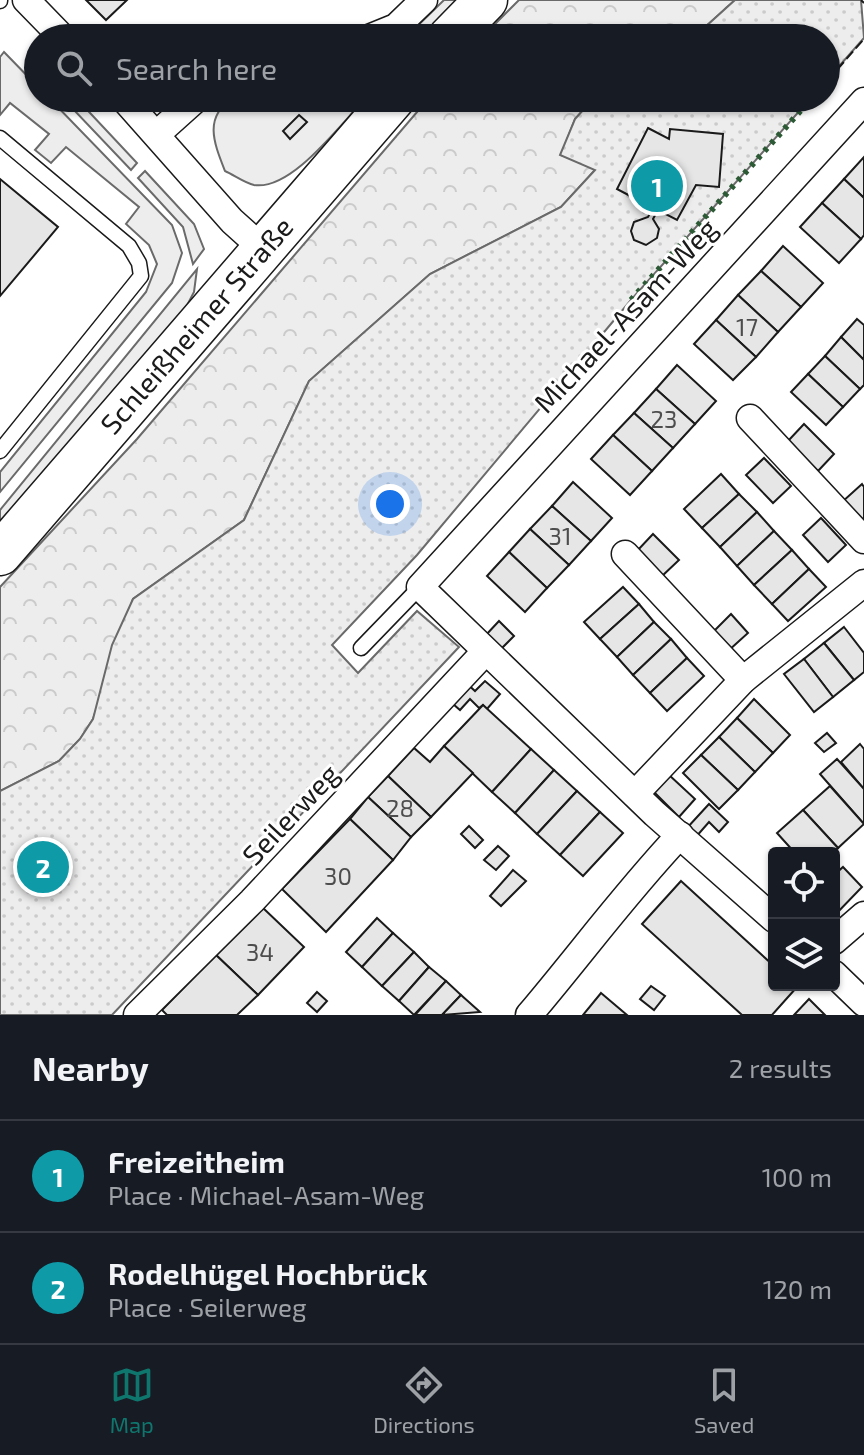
<!DOCTYPE html>
<html lang="en">
<head>
<meta charset="utf-8">
<style>
  :root { --surface:#171b24; --page:#242831; --text:#f1f3f6; --muted:#9ea1a6; --line:#363941; --accent:#0f766e }
  body { margin:0; font-family:"Exo 2",sans-serif; background:var(--page); color:var(--text) }
  .controls { position:absolute; right:24px; bottom:24px; display:grid; overflow:hidden; border-radius:8px; box-shadow:0 2px 6px #0004 }
  .controls button { width:72px; height:72px; display:grid; place-items:center; padding:0; border:0; border-bottom:2px solid var(--line); background:var(--surface); color:var(--text); font:40px sans-serif }
  .you { position:absolute; left:390px; top:504px; width:28px; height:28px; margin:-20px; border:6px solid #fff; border-radius:50%; background:#1a73e8; box-shadow:0 0 0 12px #1a73e833 }
  .badge { display:grid; place-items:center; width:52px; height:52px; border-radius:50%; background:var(--accent); color:#fff; font-size:26px; font-weight:700 }
  .pin { position:absolute; translate:-50% -50%; border:4px solid #fff; box-shadow:0 2px 8px #0006 }
  .list { margin:0; padding:0; list-style:none }
  h2 { display:flex; justify-content:space-between; align-items:center; height:104px; margin:0; padding:0 32px; font-size:34px }
  h2 small { font-size:26px; font-weight:400; color:var(--muted) }
  .list li { display:grid; grid-template-columns:52px 1fr auto; gap:24px; align-items:center; box-sizing:border-box; height:112px; padding:0 32px; border-top:2px solid var(--line) }
  .list b { display:block; font-size:30px; white-space:nowrap }
  .list p { margin:0; font-size:26px; white-space:nowrap; color:var(--muted) }
  .list em { font-size:26px; font-style:normal; color:var(--muted) }
  .icon { flex:none; width:44px; height:44px; fill:none; stroke:currentColor; stroke-width:2; stroke-linecap:round; stroke-linejoin:round }
  .map { position:relative; flex:none; width:864px; height:1015px; overflow:hidden }
  .search { position:absolute; background:var(--surface); box-shadow:0 2px 6px #0004; left:24px; right:24px; top:24px; height:88px; display:flex; align-items:center; gap:20px; box-sizing:border-box; padding:0 28px; border-radius:44px; color:var(--muted); font-size:30px }
  .sheet { height:328px; background:var(--surface) }
  nav { display:flex; justify-content:space-around; align-items:center; box-sizing:border-box; height:112px; border-top:2px solid var(--line); background:var(--surface); font-size:22px; color:var(--muted) }
  nav a { display:grid; justify-items:center; gap:4px }
  nav .on { color:var(--accent) }
  .map>svg:first-child { display:block }
  .grass { fill:#ededed; stroke:#6a6a6a; stroke-width:2 }
  .forest { fill:url(#forest-crowns); stroke:#6a6a6a; stroke-width:2 }
  .park { fill:url(#park-dots); stroke:#6a6a6a; stroke-width:2 }
  .building { fill:#e6e6e6; stroke:#1a1a1a; stroke-width:2 }
  .lines { fill:none; stroke-linecap:round; stroke-linejoin:round }
  .service-casing { stroke:#1a1a1a; stroke-width:17 }
  .minor-casing { stroke:#1a1a1a; stroke-width:29 }
  .primary-casing { stroke:#1a1a1a; stroke-width:45 }
  .service { stroke:#fff; stroke-width:14 }
  .minor { stroke:#fff; stroke-width:26 }
  .primary { stroke:#fff; stroke-width:42 }
  .hedge { stroke:#2b5a34; stroke-width:6; stroke-dasharray:4 6; stroke-linecap:butt }
  .fence { stroke:#1a1a1a; stroke-width:2; stroke-dasharray:10 4; stroke-linecap:butt }
  .labels { text-anchor:middle; dominant-baseline:central; stroke-width:6; stroke-linejoin:round; paint-order:stroke }
  .number-label { font-size:24px; fill:#4d4d4d }
  .street-label { font-size:28px; fill:#1a1a1a; stroke:#fff }
</style>
</head>
<body>
<div class="map">
<svg width="864" height="1015" viewBox="0 0 864 1015">
  <defs>
    <pattern id="forest-crowns" width="20" height="18" patternUnits="userSpaceOnUse" patternTransform="scale(2)"><rect width="20" height="18" fill="#ededed"/><path d="M2 6a3 3 0 1 1 6 0M12 15a3 3 0 1 1 6 0" fill="none" stroke="#cbcbcb"/></pattern>
    <pattern id="park-dots" width="8" height="8" patternUnits="userSpaceOnUse" patternTransform="scale(2)"><rect width="8" height="8" fill="#ededed"/><path d="M2 2h.1M6 6h.1" fill="none" stroke="#cbcbcb" stroke-width="1.8" stroke-linecap="round"/></pattern>
  </defs>
  <rect width="100%" height="100%" fill="#fff"/>
  <g class="grass">
    <path d="M 444,0 L 463,0 L 425,38 L 405,38 Z"/>
    <path d="M 4,52 L 38,87 L 38,98 L 49,98 L 172,225 L 182,253 L 172,283 L 0,492 L 0,472 L 146,292 L 157,264 L 149,245 L 126,224 L 139,207 L 66,147 L 51,163 L 35,150 L 49,134 L 10,103 L 0,115 L 0,57 Z"/>
    <path d="M 76,98 L 137,163 L 131,170 L 72,108 L 68,99 Z"/>
    <path d="M 233,98 L 366,98 C 341,123 292,191 254,185 C 245,183 234,175 225,171 C 214,143 203,117 233,98 Z"/>
    <path d="M 145,171 L 194,224 L 204,249 L 193,264 L 183,227 L 138,178 Z"/>
    <path d="M 197,269 L 194,292 L 183,313 L 0,529 L 0,510 Z"/>
  </g>
  <g class="forest">
    <path d="M 519,0 L 735,0 L 693,38 L 657,38 L 651,34 L 647,38 L 481,38 Z"/>
    <path d="M 429,98 L 594,98 L 575,119 L 561,155 L 596,169 L 561,207 L 430,274 L 309,381 L 244,520 L 133,599 L 93,719 L 80,739 L 59,761 L 0,791 L 0,587 L 137,439 Z"/>
  </g>
  <g class="park">
    <path d="M 735,0 L 861,0 L 864,38 L 826,81 L 826,38 L 693,38 Z"/>
    <path d="M 594,98 L 811,98 L 631,300 L 417,555 L 332,645 L 358,673 L 417,611 L 459,647 L 112,1015 L 0,1015 L 0,791 L 59,761 L 80,739 L 93,719 L 112,645 L 133,599 L 244,520 L 309,381 L 430,274 L 561,207 L 595,170 L 560,155 L 575,119 Z"/>
  </g>
  <g class="building">
    <path d="M 86,0 L 127,0 L 106,20 Z"/>
    <path d="M 299,115 L 307,122 L 290,139 L 283,131 Z"/>
    <path d="M 648,128 L 669,139 L 670,129 L 723,134 L 719,187 L 696,185 L 677,220 L 658,210 L 653,219 L 659,229 L 657,238 L 646,245 L 634,240 L 631,231 L 634,222 L 648,217 L 653,208 L 617,189 Z"/>
    <path d="M 864,157 L 864,198 L 844,179 Z"/>
    <path d="M 0,179 L 58,227 L 0,296 Z"/>
    <path d="M 844,179 L 864,198 L 864,235 L 861,239 L 822,203 Z"/>
    <path d="M 822,203 L 861,239 L 839,263 L 800,227 Z"/>
    <path d="M 783,246 L 823,283 L 801,307 L 761,271 Z"/>
    <path d="M 761,271 L 801,307 L 778,332 L 738,295 Z"/>
    <path d="M 738,295 L 778,332 L 756,357 L 716,320 Z"/>
    <path d="M 857,319 L 864,325 L 864,360 L 841,337 Z"/>
    <path d="M 716,320 L 756,357 L 733,380 L 694,344 Z"/>
    <path d="M 841,337 L 864,360 L 864,385 L 860,389 L 825,356 Z"/>
    <path d="M 825,356 L 860,389 L 843,407 L 808,374 Z"/>
    <path d="M 677,365 L 716,401 L 695,424 L 656,389 Z"/>
    <path d="M 808,374 L 843,407 L 826,425 L 791,392 Z"/>
    <path d="M 656,389 L 695,424 L 673,448 L 634,413 Z"/>
    <path d="M 634,413 L 673,448 L 652,471 L 613,435 Z"/>
    <path d="M 804,424 L 834,454 L 818,471 L 788,441 Z"/>
    <path d="M 613,435 L 652,471 L 630,495 L 591,459 Z"/>
    <path d="M 764,458 L 791,486 L 773,503 L 746,475 Z"/>
    <path d="M 721,474 L 739,494 L 702,528 L 684,509 Z"/>
    <path d="M 573,482 L 612,518 L 591,541 L 552,506 Z"/>
    <path d="M 862,484 L 864,487 L 864,526 L 842,502 Z"/>
    <path d="M 739,494 L 757,512 L 720,547 L 702,528 Z"/>
    <path d="M 552,506 L 591,541 L 569,565 L 530,529 Z"/>
    <path d="M 757,512 L 774,531 L 737,566 L 720,547 Z"/>
    <path d="M 821,518 L 846,545 L 828,562 L 803,535 Z"/>
    <path d="M 530,529 L 569,565 L 547,588 L 509,552 Z"/>
    <path d="M 774,531 L 792,550 L 754,585 L 737,566 Z"/>
    <path d="M 653,534 L 679,560 L 661,577 L 636,552 Z"/>
    <path d="M 792,550 L 809,569 L 772,604 L 754,585 Z"/>
    <path d="M 509,552 L 547,588 L 525,612 L 487,576 Z"/>
    <path d="M 809,569 L 826,587 L 788,621 L 772,604 Z"/>
    <path d="M 623,587 L 639,604 L 600,639 L 584,622 Z"/>
    <path d="M 639,604 L 654,622 L 617,657 L 600,639 Z"/>
    <path d="M 731,614 L 748,633 L 728,651 L 712,633 Z"/>
    <path d="M 499,621 L 514,636 L 500,650 L 485,636 Z"/>
    <path d="M 654,622 L 671,639 L 633,675 L 617,657 Z"/>
    <path d="M 844,627 L 864,653 L 864,672 L 854,680 L 824,643 Z"/>
    <path d="M 671,639 L 687,658 L 650,693 L 633,675 Z"/>
    <path d="M 824,643 L 854,680 L 833,697 L 804,659 Z"/>
    <path d="M 687,658 L 704,676 L 667,711 L 650,693 Z"/>
    <path d="M 804,659 L 833,697 L 814,712 L 784,674 Z"/>
    <path d="M 463,680 L 475,691 L 485,681 L 500,694 L 487,709 L 483,705 L 479,708 L 470,699 L 460,710 L 446,698 Z"/>
    <path d="M 754,699 L 790,735 L 773,753 L 737,718 Z"/>
    <path d="M 483,705 L 531,749 L 492,792 L 444,746 Z"/>
    <path d="M 737,718 L 773,753 L 755,772 L 719,737 Z"/>
    <path d="M 827,733 L 836,743 L 824,752 L 815,743 Z"/>
    <path d="M 719,737 L 755,772 L 738,790 L 701,755 Z"/>
    <path d="M 860,744 L 864,749 L 864,789 L 841,762 Z"/>
    <path d="M 444,746 L 473,773 L 431,817 L 388,776 L 414,748 L 430,762 Z"/>
    <path d="M 531,749 L 554,770 L 515,813 L 492,792 Z"/>
    <path d="M 701,755 L 738,790 L 719,809 L 683,773 Z"/>
    <path d="M 837,759 L 864,789 L 864,824 L 820,774 Z"/>
    <path d="M 554,770 L 577,791 L 537,834 L 515,813 Z"/>
    <path d="M 668,774 L 695,799 L 679,817 L 653,791 Z"/>
    <path d="M 388,776 L 431,817 L 411,837 L 368,797 Z"/>
    <path d="M 830,786 L 864,824 L 838,848 L 803,810 Z"/>
    <path d="M 577,791 L 600,812 L 560,855 L 537,834 Z"/>
    <path d="M 368,797 L 411,837 L 393,860 L 350,819 Z"/>
    <path d="M 709,804 L 728,822 L 719,832 L 709,822 L 695,838 L 686,829 Z"/>
    <path d="M 803,810 L 838,848 L 832,853 L 795,853 L 777,833 Z"/>
    <path d="M 600,812 L 623,833 L 583,876 L 560,855 Z"/>
    <path d="M 350,819 L 393,860 L 326,932 L 282,889 Z"/>
    <path d="M 469,826 L 483,840 L 475,848 L 461,834 Z"/>
    <path d="M 498,846 L 509,856 L 496,870 L 484,860 Z"/>
    <path d="M 843,867 L 862,887 L 834,916 L 834,875 Z"/>
    <path d="M 513,870 L 526,881 L 501,906 L 490,896 Z"/>
    <path d="M 681,881 L 774,966 L 774,985 L 797,987 L 772,1015 L 742,1015 L 642,924 Z"/>
    <path d="M 262,907 L 304,947 L 258,995 L 216,955 Z"/>
    <path d="M 377,918 L 393,933 L 362,967 L 346,952 Z"/>
    <path d="M 393,933 L 414,952 L 382,986 L 362,967 Z"/>
    <path d="M 414,952 L 429,967 L 399,1001 L 382,986 Z"/>
    <path d="M 216,955 L 258,995 L 237,1015 L 167,1015 L 162,1010 Z"/>
    <path d="M 429,967 L 446,981 L 414,1015 L 399,1001 Z"/>
    <path d="M 446,981 L 461,995 L 442,1015 L 415,1015 Z"/>
    <path d="M 651,986 L 665,996 L 654,1010 L 640,999 Z"/>
    <path d="M 317,992 L 327,1001 L 317,1012 L 307,1003 Z"/>
    <path d="M 601,993 L 627,1015 L 583,1015 Z"/>
    <path d="M 461,995 L 480,1012 L 442,1015 Z"/>
    <path d="M 809,999 L 825,1015 L 794,1015 Z"/>
  </g>
  <g class="lines">
    <g class="service-casing">
      <g id="service">
        <path d="M 0,1 L 0,0"/>
        <path d="M 0,138 L 129,246 L 139,263 L 141,276 L 0,451"/>
        <path d="M 361,648 L 420,587"/>
      </g>
    </g>
    <g class="minor-casing">
      <g id="minor">
        <path d="M 26,0 L 63,38"/>
        <path d="M 369,38 L 396,27 L 424,0"/>
        <path d="M 123,98 L 232,221 L 262,248"/>
        <path d="M 158,133 L 197,98"/>
        <path d="M 750,418 L 864,540"/>
        <path d="M 625,554 L 743,680"/>
        <path d="M 635,794 L 743,680 L 864,583"/>
        <path d="M 774,919 L 655,814 L 420,587 L 864,101"/>
        <path d="M 834,941 L 864,915"/>
        <path d="M 834,974 L 864,1003"/>
        <path d="M 137,1015 L 252,901 L 484,653"/>
        <path d="M 529,1015 C 580,955 626,892 680,835"/>
      </g>
    </g>
    <g class="primary-casing">
      <g id="primary">
        <path d="M 449,38 L 486,0"/>
        <path d="M 0,554 L 394,98"/>
      </g>
    </g>
    <use href="#service" class="service"/>
    <use href="#minor" class="minor"/>
    <use href="#primary" class="primary"/>
    <g class="hedge">
      <path d="M 826,82 L 828,80"/>
      <path d="M 631,300 L 812,98"/>
    </g>
    <g class="fence">
      <path d="M 861,0 L 864,3"/>
      <path d="M 828,80 L 864,39"/>
    </g>
  </g>
  <g class="labels">
    <g class="number-label">
      <text x="747" y="326">17</text>
      <text x="664" y="418">23</text>
      <text x="560" y="535">31</text>
      <text x="400" y="807">28</text>
      <text x="338" y="875">30</text>
      <text x="260" y="951">34</text>
    </g>
    <g class="street-label">
      <text transform="translate(625 315) rotate(-47)">Michael-Asam-Weg</text>
      <text transform="translate(196 325) rotate(-49)">Schleißheimer Straße</text>
      <text transform="translate(290 814) rotate(-47)">Seilerweg</text>
    </g>
  </g>
</svg>
<div class="controls">
<button><svg class="icon" aria-label="locate" viewBox="0 0 24 24"><circle cx="12" cy="12" r="6"/><path d="M12 2v4M12 18v4M2 12h4M18 12h4"/></svg></button>
<button><svg class="icon" aria-label="layers" viewBox="0 0 24 24"><path d="M12 4l9 5-9 5-9-5zM3 14l9 5 9-5"/></svg></button>
</div>
<div class="you"></div>
<div class="pin badge" style="left:657px;top:186px;background:#0f9aa8">1</div>
<div class="pin badge" style="left:43px;top:867px;background:#0f9aa8">2</div>
<div class="search"><svg class="icon" aria-label="search" viewBox="0 0 24 24"><circle cx="10" cy="10" r="6"/><path d="M15 15l6 6"/></svg>Search here</div>
</div>
<section class="sheet">
<h2>Nearby<small>2 results</small></h2>
<ul class="list">
<li><span class="badge" style="background:#0f9aa8">1</span><div><b>Freizeitheim</b><p>Place · Michael-Asam-Weg</p></div><em>100 m</em></li>
<li><span class="badge" style="background:#0f9aa8">2</span><div><b>Rodelhügel Hochbrück</b><p>Place · Seilerweg</p></div><em>120 m</em></li>
</ul>
</section>
<nav>
<a class="on"><svg class="icon" aria-label="map" viewBox="0 0 24 24"><path d="M3 6l6-2 6 2 6-2v14l-6 2-6-2-6 2zM9 4v14M15 6v14"/></svg>Map</a>
<a><svg class="icon" aria-label="directions" viewBox="0 0 24 24"><path d="M12 3l9 9-9 9-9-9zM9 14v-3h6M13 9l2 2-2 2"/></svg>Directions</a>
<a><svg class="icon" aria-label="saved" viewBox="0 0 24 24"><path d="M7 4h10v16l-5-4-5 4z"/></svg>Saved</a>
</nav>
</body>
</html>
